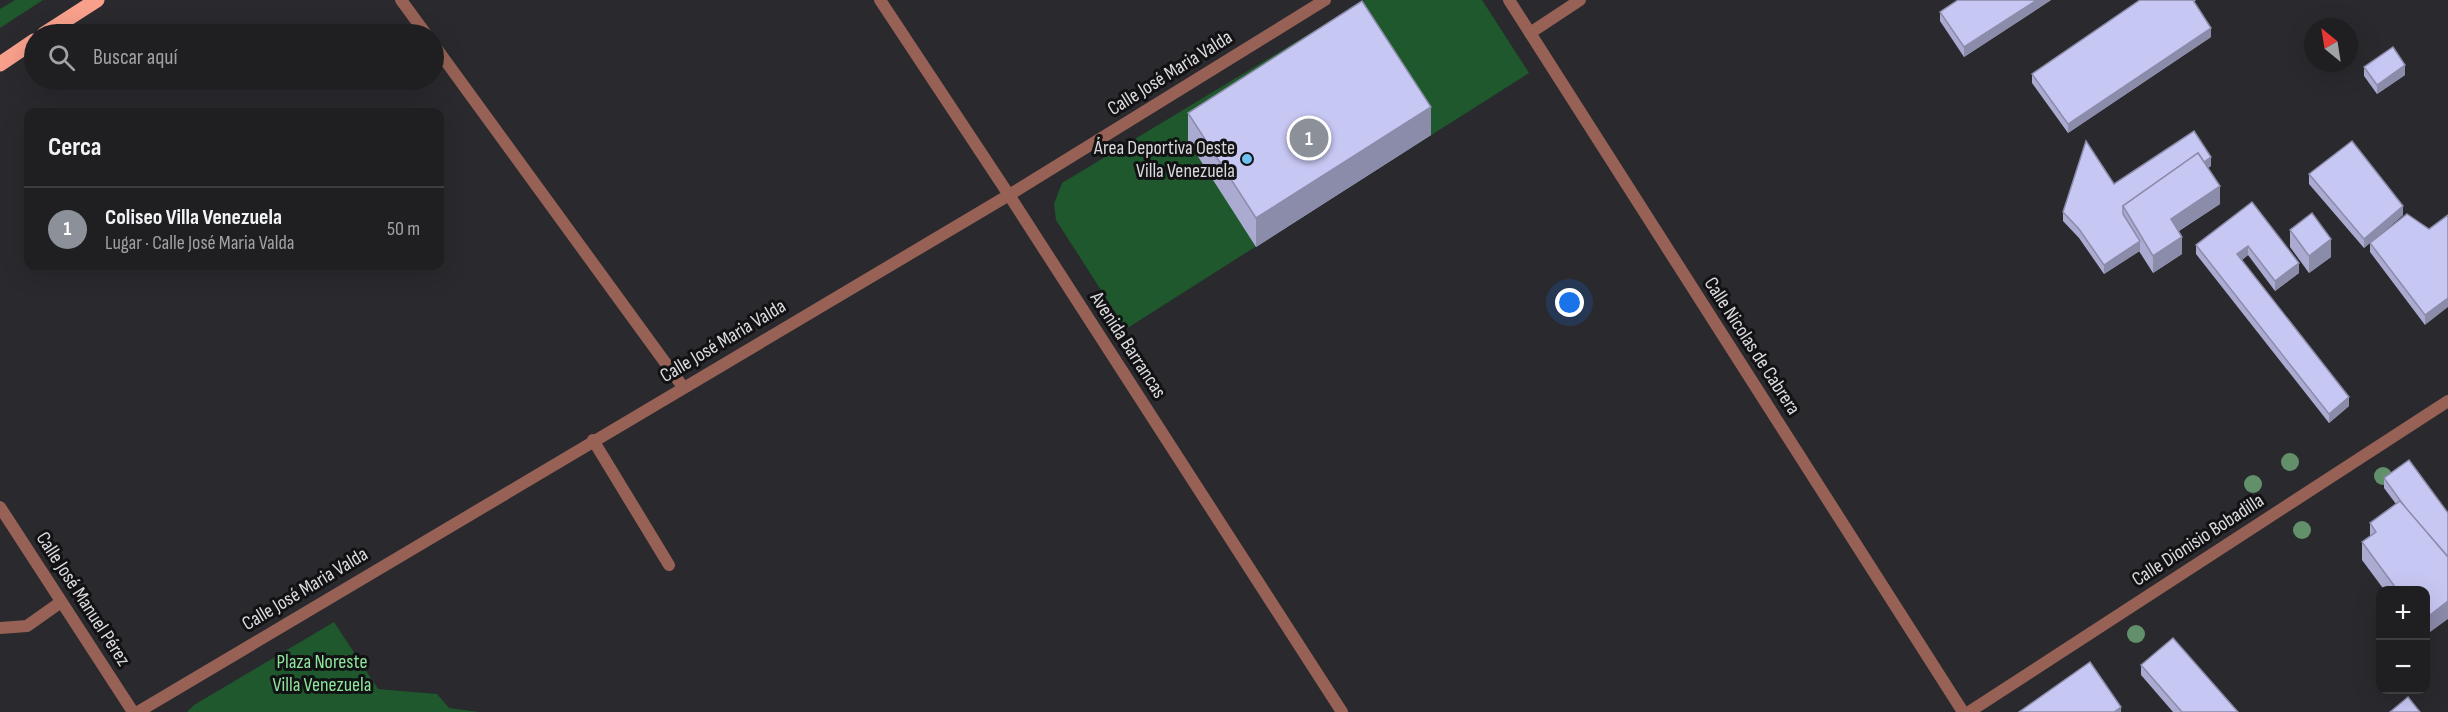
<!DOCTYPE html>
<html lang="es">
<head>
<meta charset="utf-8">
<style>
  :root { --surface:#1f1f22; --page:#27272a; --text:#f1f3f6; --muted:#a1a2a5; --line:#3c3d40; --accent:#8c9099 }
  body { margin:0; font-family:"Sofia Sans Condensed",sans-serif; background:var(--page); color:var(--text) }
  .controls { position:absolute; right:18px; bottom:18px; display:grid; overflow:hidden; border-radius:12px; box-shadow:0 6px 24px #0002 }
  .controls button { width:54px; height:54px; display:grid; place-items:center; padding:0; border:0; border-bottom:2px solid var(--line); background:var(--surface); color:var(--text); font:30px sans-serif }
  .compass { position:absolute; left:2304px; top:18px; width:54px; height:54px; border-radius:50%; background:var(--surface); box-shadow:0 6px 24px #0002; rotate:330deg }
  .you { position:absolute; left:1570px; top:303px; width:21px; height:21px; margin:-15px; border:4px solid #fff; border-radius:50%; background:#1a73e8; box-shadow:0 0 0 9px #1a73e833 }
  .badge { display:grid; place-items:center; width:39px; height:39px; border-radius:50%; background:var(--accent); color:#fff; font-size:20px; font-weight:700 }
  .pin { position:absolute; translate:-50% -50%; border:3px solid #fff; box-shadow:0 2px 6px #0006 }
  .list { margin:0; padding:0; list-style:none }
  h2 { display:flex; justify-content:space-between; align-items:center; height:78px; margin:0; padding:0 24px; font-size:26px }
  h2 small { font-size:20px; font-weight:400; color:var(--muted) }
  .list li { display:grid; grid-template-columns:39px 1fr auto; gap:18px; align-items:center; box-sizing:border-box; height:84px; padding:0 24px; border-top:2px solid var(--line) }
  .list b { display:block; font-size:22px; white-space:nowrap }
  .list p { margin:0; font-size:20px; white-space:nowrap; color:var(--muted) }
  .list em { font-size:20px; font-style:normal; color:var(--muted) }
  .icon { flex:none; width:33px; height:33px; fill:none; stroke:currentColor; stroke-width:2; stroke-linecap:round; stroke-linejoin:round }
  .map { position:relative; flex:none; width:2448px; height:712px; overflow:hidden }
  .search { position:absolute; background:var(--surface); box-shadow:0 6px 24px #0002; left:24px; top:24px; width:420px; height:66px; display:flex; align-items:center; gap:15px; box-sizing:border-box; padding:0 21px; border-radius:33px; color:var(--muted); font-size:22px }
  .panel { position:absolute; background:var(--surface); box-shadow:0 6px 24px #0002; left:24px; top:108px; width:420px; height:162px; border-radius:12px }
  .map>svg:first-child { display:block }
  .green { fill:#1e582c }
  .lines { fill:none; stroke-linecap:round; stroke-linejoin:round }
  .service { stroke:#976255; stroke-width:12 }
  .minor { stroke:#976255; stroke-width:12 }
  .tertiary { stroke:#976255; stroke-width:12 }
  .primary { stroke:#f8a08b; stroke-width:15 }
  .tree { fill:#61906a }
  .wall { fill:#ababd1 }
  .shaded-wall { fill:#8b8baa }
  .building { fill:#c7c7f3; stroke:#8b8baa; stroke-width:1.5 }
  .poi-dot { fill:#6dc2f3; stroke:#121214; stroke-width:2 }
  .labels { text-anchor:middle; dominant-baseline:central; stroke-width:6; stroke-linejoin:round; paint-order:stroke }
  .street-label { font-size:20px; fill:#dadade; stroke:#121214 }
  .poi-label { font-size:20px; fill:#dadade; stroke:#121214; text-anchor:end }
  .park-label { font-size:20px; fill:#8ee59c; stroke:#121214 }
</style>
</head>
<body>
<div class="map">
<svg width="2448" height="712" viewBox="0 0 2448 712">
  <rect width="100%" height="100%" fill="#29292e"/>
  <g class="green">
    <path d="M 15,0 L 43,0 L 0,28 L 0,9 Z"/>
    <path d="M 1365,0 L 1482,0 L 1529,73 L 1126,329 L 1056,220 L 1054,204 L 1062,183 Z"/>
    <path d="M 334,622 L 378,689 L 437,694 L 449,708 L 479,712 L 187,712 L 194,705 Z"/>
  </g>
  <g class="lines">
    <g class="service">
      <path d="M 401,0 L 426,34"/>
      <path d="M 434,45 L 683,387"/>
      <path d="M 0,628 L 27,626 L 61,602"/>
    </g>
    <g class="minor">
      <path d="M 1509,0 L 1963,712"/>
      <path d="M 1530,33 L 1580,0"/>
      <path d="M 593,440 L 669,565"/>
      <path d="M 0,507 L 133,712"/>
      <path d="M 138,712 L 1009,195 L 1325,0"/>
      <path d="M 1969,712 L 2448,401"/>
    </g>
    <path class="tertiary" d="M 880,0 L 1009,195 L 1342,712"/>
    <g class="primary">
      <path d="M 44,34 L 97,0"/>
      <path d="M 0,64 L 34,41"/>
    </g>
  </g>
  <g class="tree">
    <circle cx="2290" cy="462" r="9"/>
    <circle cx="2383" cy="476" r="9"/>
    <circle cx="2253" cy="484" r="9"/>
    <circle cx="2302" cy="530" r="9"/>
    <circle cx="2136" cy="634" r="9"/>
  </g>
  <g class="wall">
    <path d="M 1958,0 L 2051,0 L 1964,57 L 1940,21 L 1940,12 Z"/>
    <path d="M 2140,0 L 2196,0 L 2194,2 L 2211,37 L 2068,133 L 2032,83 L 2032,74 Z"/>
    <path d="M 2364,67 L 2405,75 L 2377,94 L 2364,76 Z"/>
    <path d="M 1188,113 L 1431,135 L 1256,247 L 1188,141 Z"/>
    <path d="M 2211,166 L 2208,168 L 2220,204 L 2179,231 L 2182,254 L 2153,273 L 2139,251 L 2104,274 L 2079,238 L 2063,221 L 2063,212 L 2114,184 Z"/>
    <path d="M 2309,174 L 2403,215 L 2375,239 L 2429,229 L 2425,325 L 2370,252 L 2370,243 L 2364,248 L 2309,184 Z"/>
    <path d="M 2252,202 L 2299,273 L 2275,291 L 2248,255 L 2242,260 L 2349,406 L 2329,423 L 2196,254 L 2196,245 Z"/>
    <path d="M 2290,230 L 2331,257 L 2309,273 L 2290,247 Z"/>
    <path d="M 2409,460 L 2426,591 L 2385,591 L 2362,560 L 2362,542 L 2370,536 L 2370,523 L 2396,504 L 2384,488 L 2384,478 Z"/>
    <path d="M 2141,665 L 2238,712 L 2173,712 L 2141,675 Z"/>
  </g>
  <g class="shaded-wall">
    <path d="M 2037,0 L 2051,0 L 1964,57 L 1964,47 Z"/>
    <path d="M 2211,28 L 2211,37 L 2068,133 L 2068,124 Z"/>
    <path d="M 2405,65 L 2405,75 L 2377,94 L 2377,85 Z"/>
    <path d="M 1431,107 L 1431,135 L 1256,247 L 1256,218 Z"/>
    <path d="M 2211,157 L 2211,166 L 2200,173 L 2200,164 Z"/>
    <path d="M 2220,186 L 2220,204 L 2171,236 L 2171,219 Z"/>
    <path d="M 2403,206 L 2403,215 L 2364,248 L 2364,239 Z"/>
    <path d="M 2182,237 L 2182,254 L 2153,273 L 2153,256 Z"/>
    <path d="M 2331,239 L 2331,257 L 2309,273 L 2309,256 Z"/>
    <path d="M 2140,241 L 2140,251 L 2104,274 L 2104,265 Z"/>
    <path d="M 2248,246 L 2248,255 L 2237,264 L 2237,254 Z"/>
    <path d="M 2299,263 L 2299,273 L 2275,291 L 2275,281 Z"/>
    <path d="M 2448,298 L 2448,307 L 2425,325 L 2425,315 Z"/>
    <path d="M 2349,397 L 2349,406 L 2329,423 L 2329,414 Z"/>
    <path d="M 2448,601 L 2448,619 L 2426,635 L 2426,618 Z"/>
    <path d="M 2121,707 L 2121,712 L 2114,712 Z"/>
  </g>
  <g class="building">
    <path d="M 1958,0 L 2037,0 L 1964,47 L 1940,12 Z"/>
    <path d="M 2140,0 L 2193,0 L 2211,28 L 2068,124 L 2032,74 Z"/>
    <path d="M 1362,1 L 1431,107 L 1256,218 L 1188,113 Z"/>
    <path d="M 2393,47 L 2405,65 L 2377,85 L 2364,67 Z"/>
    <path d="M 2194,131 L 2211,157 L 2204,162 L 2198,153 L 2123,206 L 2123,214 L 2140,241 L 2104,265 L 2079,229 L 2063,212 L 2086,141 L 2114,184 Z"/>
    <path d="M 2352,141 L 2403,206 L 2364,239 L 2309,174 Z"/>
    <path d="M 2198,153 L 2220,186 L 2171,219 L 2182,237 L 2153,256 L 2123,206 Z"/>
    <path d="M 2252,202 L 2299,263 L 2275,281 L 2248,246 L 2237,254 L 2349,397 L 2329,414 L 2196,245 Z"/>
    <path d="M 2312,213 L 2331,239 L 2309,256 L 2290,230 Z"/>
    <path d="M 2407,214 L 2429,229 L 2448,215 L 2448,298 L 2425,315 L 2370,243 Z"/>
    <path d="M 2409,460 L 2448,513 L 2448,557 L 2407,510 L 2384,478 Z"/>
    <path d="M 2400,501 L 2448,557 L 2448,601 L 2426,618 L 2426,591 L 2398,591 L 2362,542 L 2376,532 L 2370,523 Z"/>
    <path d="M 2173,638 L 2238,712 L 2182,712 L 2141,665 Z"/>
    <path d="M 2090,662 L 2121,707 L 2114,712 L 2019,712 Z"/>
    <path d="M 2408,697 L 2420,712 L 2390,712 Z"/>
  </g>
  <circle class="poi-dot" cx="1247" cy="159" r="6"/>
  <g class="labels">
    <g class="street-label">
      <text transform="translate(1170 73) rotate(-32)">Calle José Maria Valda</text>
      <text transform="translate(723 341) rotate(-31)">Calle José Maria Valda</text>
      <text transform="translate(1128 345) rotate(57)">Avenida Barrancas</text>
      <text transform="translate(1752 346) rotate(57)">Calle Nicolas de Cabrera</text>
      <text transform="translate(2198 540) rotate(-33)">Calle Dionisio Bobadilla</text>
      <text transform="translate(305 589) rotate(-31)">Calle José Maria Valda</text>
      <text transform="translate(83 599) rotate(57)">Calle José Manuel Pérez</text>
    </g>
    <g class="poi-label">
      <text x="1235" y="148">Área Deportiva Oeste<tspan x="1235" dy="23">Villa Venezuela</tspan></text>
    </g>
    <g class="park-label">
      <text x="322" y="662">Plaza Noreste<tspan x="322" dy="23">Villa Venezuela</tspan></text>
    </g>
  </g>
</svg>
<div class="controls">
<button>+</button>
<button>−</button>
</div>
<svg class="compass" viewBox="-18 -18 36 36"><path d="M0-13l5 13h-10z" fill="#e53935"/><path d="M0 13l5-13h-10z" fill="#a1a2a5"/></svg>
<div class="you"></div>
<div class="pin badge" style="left:1309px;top:138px">1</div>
<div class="search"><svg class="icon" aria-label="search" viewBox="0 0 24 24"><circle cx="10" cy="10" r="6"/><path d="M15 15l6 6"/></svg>Buscar aquí</div>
<section class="panel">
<h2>Cerca<small></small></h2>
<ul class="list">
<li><span class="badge">1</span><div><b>Coliseo Villa Venezuela</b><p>Lugar · Calle José Maria Valda</p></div><em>50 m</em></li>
</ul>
</section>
</div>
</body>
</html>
